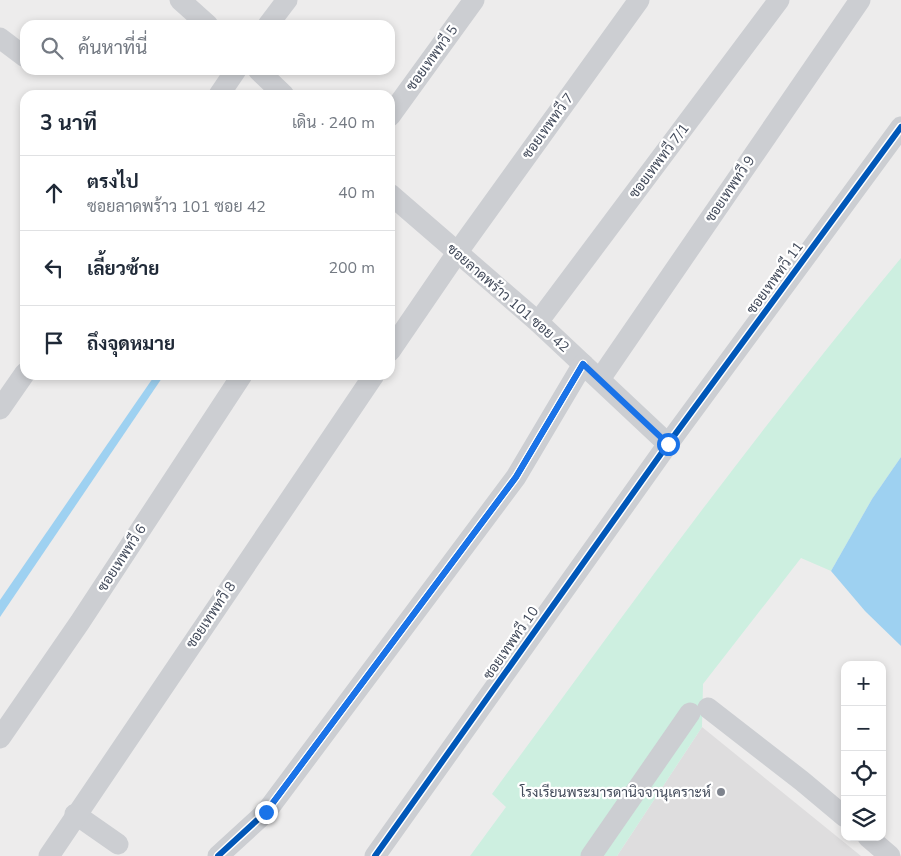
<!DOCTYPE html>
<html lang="th">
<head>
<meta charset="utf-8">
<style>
  :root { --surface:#fff; --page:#f6f6f7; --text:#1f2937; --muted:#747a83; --line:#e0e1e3 }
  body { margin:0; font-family:"Nunito Sans",Sarabun,sans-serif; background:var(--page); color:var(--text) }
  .controls { position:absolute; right:15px; bottom:15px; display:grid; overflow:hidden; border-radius:10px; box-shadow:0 2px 8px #0003 }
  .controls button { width:45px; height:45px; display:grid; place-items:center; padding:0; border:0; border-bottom:1px solid var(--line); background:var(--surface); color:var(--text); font:25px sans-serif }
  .stop { position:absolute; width:15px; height:15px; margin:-11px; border:4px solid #1a73e8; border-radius:50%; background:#fff }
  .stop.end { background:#1a73e8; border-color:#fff; box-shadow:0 1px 5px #0008 }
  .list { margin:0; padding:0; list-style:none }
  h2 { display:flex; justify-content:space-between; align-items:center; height:65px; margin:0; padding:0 20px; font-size:21px }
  h2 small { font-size:16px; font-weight:400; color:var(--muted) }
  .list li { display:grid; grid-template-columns:32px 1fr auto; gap:15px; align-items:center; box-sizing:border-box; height:75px; padding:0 20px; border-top:1px solid var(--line) }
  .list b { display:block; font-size:19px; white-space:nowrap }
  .list p { margin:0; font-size:16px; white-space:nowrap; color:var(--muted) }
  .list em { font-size:16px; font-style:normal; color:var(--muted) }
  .icon { flex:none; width:28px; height:28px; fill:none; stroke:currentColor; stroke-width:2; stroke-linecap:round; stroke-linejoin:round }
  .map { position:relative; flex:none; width:901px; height:856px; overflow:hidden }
  .search { position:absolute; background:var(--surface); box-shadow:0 2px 8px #0003; left:20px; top:20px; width:375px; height:55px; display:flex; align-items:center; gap:12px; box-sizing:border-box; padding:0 18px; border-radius:15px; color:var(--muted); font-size:19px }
  .panel { position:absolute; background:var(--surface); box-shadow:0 2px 8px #0003; left:20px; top:90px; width:375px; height:290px; border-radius:15px }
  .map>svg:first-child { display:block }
  .education { fill:#deddde }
  .green { fill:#cdefe0 }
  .water { fill:#9ed1f1 }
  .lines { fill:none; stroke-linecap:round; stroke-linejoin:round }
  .minor { stroke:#ccced2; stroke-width:21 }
  .cycleway-casing { stroke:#fff; stroke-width:9 }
  .cycleway { stroke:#0057b8; stroke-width:6 }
  .route { stroke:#1a73e8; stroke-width:6 }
  .poi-dot { fill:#7e838d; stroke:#fff; stroke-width:2 }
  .labels { text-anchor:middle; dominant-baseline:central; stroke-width:4.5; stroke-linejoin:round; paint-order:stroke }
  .street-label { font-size:14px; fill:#424a5a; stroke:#fff }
  .poi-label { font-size:14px; fill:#424a5a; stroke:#fff; text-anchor:end }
</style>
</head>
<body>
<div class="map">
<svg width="901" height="856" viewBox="0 0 901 856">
  <rect width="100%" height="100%" fill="#edecec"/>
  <path class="education" d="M 702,727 L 861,856 L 617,856 Z"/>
  <path class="green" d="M 901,258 L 901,457 L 872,499 L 831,571 L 801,558 L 703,684 L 702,727 L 617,856 L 470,856 L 506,807 L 492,794 C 625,612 757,431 901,258 Z"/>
  <g class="water">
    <path d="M 155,375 L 164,375 L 0,617 L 0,600 Z"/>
    <path d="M 901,457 L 901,646 L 865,611 L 831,571 L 872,499 Z"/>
  </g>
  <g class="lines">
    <g class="minor">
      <path d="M 180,0 L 208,25"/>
      <path d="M 268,25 L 287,0"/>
      <path d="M 0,38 L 25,57"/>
      <path d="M 258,70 L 284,95"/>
      <path d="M 219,95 L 236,70"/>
      <path d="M 390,116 L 474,0"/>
      <path d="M 390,194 L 538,322 L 668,444"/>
      <path d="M 538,322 L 779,0"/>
      <path d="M 390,351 L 457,253 L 639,0"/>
      <path d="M 600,379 L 860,0"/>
      <path d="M 0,409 L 25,373"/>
      <path d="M 708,708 L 802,781 L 845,817"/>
      <path d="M 0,738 L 80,622 L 242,375"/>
      <path d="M 75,814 L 118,844"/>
      <path d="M 868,837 L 890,856"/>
      <path d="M 49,856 L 374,375"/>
      <path d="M 218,856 L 266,812 L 516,477 L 583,364"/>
      <path d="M 375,856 L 668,444 L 901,127"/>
      <path d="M 591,856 L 690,713"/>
    </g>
    <g class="cycleway-casing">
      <g id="cycleway">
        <path d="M 218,856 L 266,812 L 516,477 L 583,364"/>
        <path d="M 375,856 L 668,444 L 901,127"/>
      </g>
    </g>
    <use href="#cycleway" class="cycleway"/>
  </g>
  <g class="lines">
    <path class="route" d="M 266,812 L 516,477 L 583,364 L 668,444"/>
  </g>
  <circle class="poi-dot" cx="721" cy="792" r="5"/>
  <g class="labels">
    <g class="street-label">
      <text transform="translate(432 58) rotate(-54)">ซอยเทพทวี 5</text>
      <text transform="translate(548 126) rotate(-54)">ซอยเทพทวี 7</text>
      <text transform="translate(659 161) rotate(-53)">ซอยเทพทวี 7/1</text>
      <text transform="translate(730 189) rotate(-56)">ซอยเทพทวี 9</text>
      <text transform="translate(775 278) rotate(-54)">ซอยเทพทวี 11</text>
      <text transform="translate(508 298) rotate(41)">ซอยลาดพร้าว 101 ซอย 42</text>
      <text transform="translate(122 558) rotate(-57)">ซอยเทพทวี 6</text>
      <text transform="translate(211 615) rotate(-56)">ซอยเทพทวี 8</text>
      <text transform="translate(511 643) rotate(-55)">ซอยเทพทวี 10</text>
    </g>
    <g class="poi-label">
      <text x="711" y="792">โรงเรียนพระมารดานิจจานุเคราะห์</text>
    </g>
  </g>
</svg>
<div class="controls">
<button>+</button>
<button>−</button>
<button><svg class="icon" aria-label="locate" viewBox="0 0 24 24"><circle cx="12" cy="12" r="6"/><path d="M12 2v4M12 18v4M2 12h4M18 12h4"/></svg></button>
<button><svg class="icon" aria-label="layers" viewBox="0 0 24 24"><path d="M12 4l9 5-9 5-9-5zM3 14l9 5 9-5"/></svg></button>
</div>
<div class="stop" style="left:668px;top:444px"></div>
<div class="stop end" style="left:266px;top:812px"></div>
<div class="search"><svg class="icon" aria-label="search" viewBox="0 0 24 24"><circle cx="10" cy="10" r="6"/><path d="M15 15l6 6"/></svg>ค้นหาที่นี่</div>
<section class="panel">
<h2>3 นาที<small>เดิน · 240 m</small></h2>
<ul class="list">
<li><svg class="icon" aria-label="ahead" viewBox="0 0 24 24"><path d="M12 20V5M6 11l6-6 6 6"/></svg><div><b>ตรงไป</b><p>ซอยลาดพร้าว 101 ซอย 42</p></div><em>40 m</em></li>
<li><svg class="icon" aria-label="left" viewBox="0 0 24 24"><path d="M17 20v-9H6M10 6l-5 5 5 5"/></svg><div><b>เลี้ยวซ้าย</b></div><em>200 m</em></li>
<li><svg class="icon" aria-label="arrive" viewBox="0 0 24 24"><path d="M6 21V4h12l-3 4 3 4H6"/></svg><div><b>ถึงจุดหมาย</b></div></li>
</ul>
</section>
</div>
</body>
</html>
